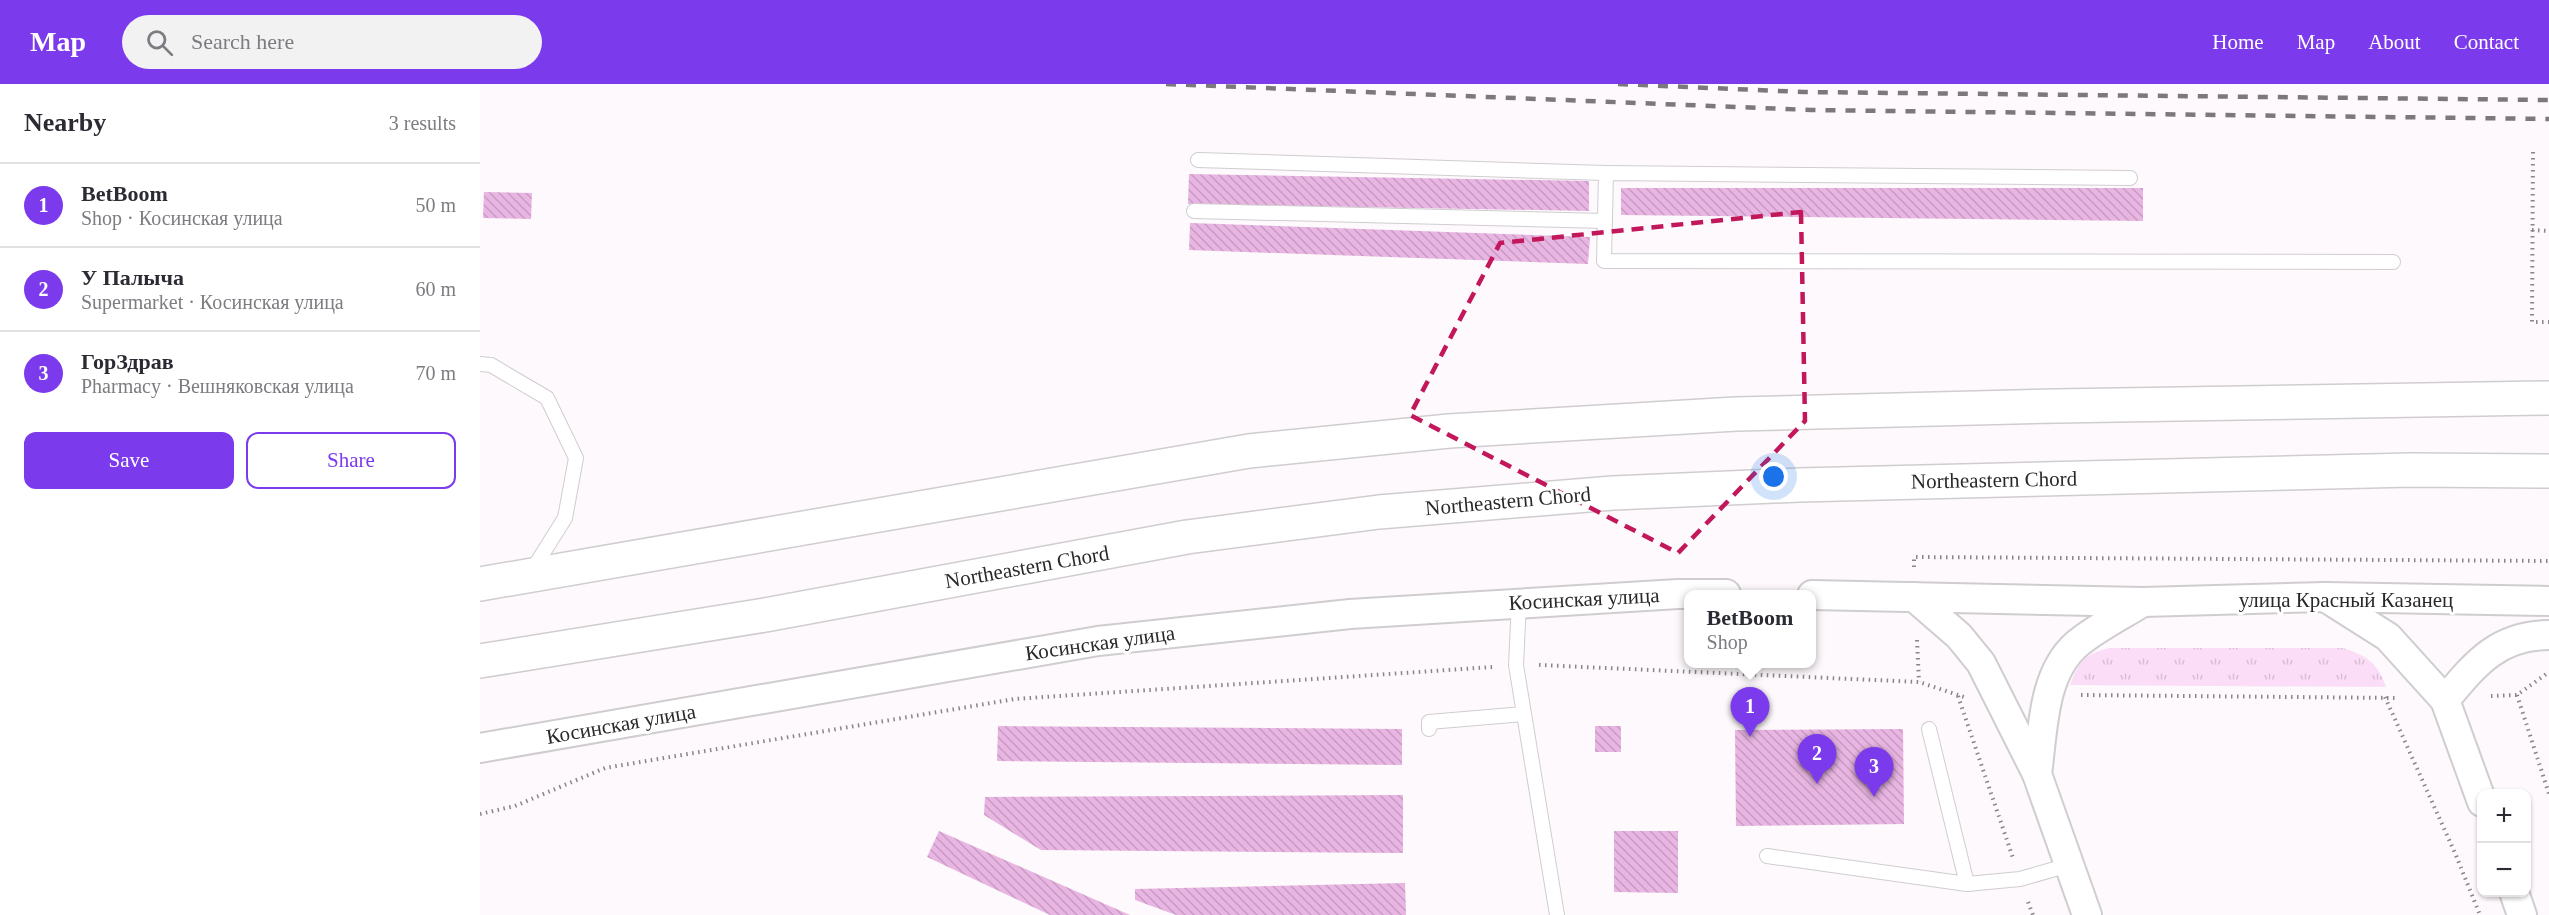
<!DOCTYPE html>
<html lang="en">
<head>
<meta charset="utf-8">
<style>
  :root { --surface:#fff; --page:#f2f2f3; --text:#2b2b33; --muted:#7c7c81; --line:#e1e1e2; --accent:#7c3aed }
  body { margin:0; font-family:"Times New Roman",serif; background:var(--page); color:var(--text) }
  .controls { position:absolute; right:18px; bottom:18px; display:grid; overflow:hidden; border-radius:12px; box-shadow:0 2px 4px #0004 }
  .controls button { width:54px; height:54px; display:grid; place-items:center; padding:0; border:0; border-bottom:2px solid var(--line); background:var(--surface); color:var(--text); font:30px sans-serif }
  .you { position:absolute; left:1294px; top:393px; width:21px; height:21px; margin:-15px; border:4px solid #fff; border-radius:50%; background:#1a73e8; box-shadow:0 0 0 9px #1a73e833 }
  .badge { display:grid; place-items:center; width:39px; height:39px; border-radius:50%; background:var(--accent); color:#fff; font-size:20px; font-weight:700 }
  .pin { position:absolute; translate:-50% -50px; filter:drop-shadow(0 2px 3px #0008) }
  .pin::after { content:''; position:absolute; top:32px; width:21px; height:18px; background:inherit; clip-path:polygon(0 0,100% 0,50% 100%) }
  .popup { position:absolute; left:1204px; top:506px; width:132px; height:78px; box-sizing:border-box; display:grid; place-content:center; border-radius:12px; background:var(--surface); filter:drop-shadow(0 2px 4px #0005); font-size:20px; white-space:nowrap; color:var(--muted) }
  .popup b { font-size:22px; color:var(--text) }
  .popup::after { content:''; position:absolute; left:50%; top:100%; margin-left:-12px; border:12px solid transparent; border-top-color:var(--surface) }
  .list { margin:0; padding:0; list-style:none }
  h2 { display:flex; justify-content:space-between; align-items:center; height:78px; margin:0; padding:0 24px; font-size:26px }
  h2 small { font-size:20px; font-weight:400; color:var(--muted) }
  .list li { display:grid; grid-template-columns:39px 1fr auto; gap:18px; align-items:center; box-sizing:border-box; height:84px; padding:0 24px; border-top:2px solid var(--line) }
  .list b { display:block; font-size:22px; white-space:nowrap }
  .list p { margin:0; font-size:20px; white-space:nowrap; color:var(--muted) }
  .list em { font-size:20px; font-style:normal; color:var(--muted) }
  .actions { display:flex; gap:12px; padding:18px 24px }
  .actions a { flex:1; padding:14px 0; border:2px solid var(--accent); border-radius:12px; text-align:center; font-size:21px; color:var(--accent) }
  .actions .main { background:var(--accent); color:#fff }
  .icon { flex:none; width:33px; height:33px; fill:none; stroke:currentColor; stroke-width:2; stroke-linecap:round; stroke-linejoin:round }
  .map { position:relative; flex:none; width:2069px; height:831px; overflow:hidden }
  header { display:flex; align-items:center; gap:36px; box-sizing:border-box; height:84px; padding:0 30px; background:var(--accent); color:#fff }
  header strong { font-size:28px }
  nav { display:flex; gap:33px; margin-inline-start:auto; font-size:21px }
  .search { width:420px; height:54px; background:var(--page); display:flex; align-items:center; gap:15px; box-sizing:border-box; padding:0 21px; border-radius:33px; color:var(--muted); font-size:22px }
  main { display:flex }
  aside { flex:1; background:var(--surface) }
  .map>svg:first-child { display:block }
  .grass { fill:url(#grass-tufts) }
  .building { fill:url(#building-back-hatch) }
  .lines { fill:none; stroke-linecap:round; stroke-linejoin:round }
  .service-casing { stroke:#d0cdd0; stroke-width:16 }
  .minor-casing { stroke:#d0cdd0; stroke-width:32 }
  .primary-casing { stroke:#d0cdd0; stroke-width:36 }
  .path { stroke:#898689; stroke-width:4; stroke-dasharray:1.5 4.5; stroke-linecap:butt }
  .service { stroke:#fff; stroke-width:14 }
  .minor { stroke:#fff; stroke-width:28 }
  .primary { stroke:#fff; stroke-width:33 }
  .rail { stroke:#7c797b; stroke-width:4.5; stroke-dasharray:10 10; stroke-linecap:butt }
  .marked { fill:none; stroke:#c2185b; stroke-width:4.5; stroke-dasharray:12 8; stroke-linejoin:round }
  .labels { text-anchor:middle; dominant-baseline:central; stroke-width:6; stroke-linejoin:round; paint-order:stroke }
  .street-label { font-size:21px; fill:#2a282a; stroke:#fff }
</style>
</head>
<body>
<header>
<strong>Map</strong>
<div class="search"><svg class="icon" aria-label="search" viewBox="0 0 24 24"><circle cx="10" cy="10" r="6"/><path d="M15 15l6 6"/></svg>Search here</div>
<nav><a>Home</a><a>Map</a><a>About</a><a>Contact</a></nav>
</header>
<main>
<aside>
<h2>Nearby<small>3 results</small></h2>
<ul class="list">
<li><span class="badge">1</span><div><b>BetBoom</b><p>Shop · Косинская улица</p></div><em>50 m</em></li>
<li><span class="badge">2</span><div><b>У Палыча</b><p>Supermarket · Косинская улица</p></div><em>60 m</em></li>
<li><span class="badge">3</span><div><b>ГорЗдрав</b><p>Pharmacy · Вешняковская улица</p></div><em>70 m</em></li>
</ul>
<div class="actions"><a class="main">Save</a><a>Share</a></div>
</aside>
<div class="map">
<svg width="2069" height="831" viewBox="0 0 2069 831">
  <defs>
    <pattern id="grass-tufts" width="24" height="20" patternUnits="userSpaceOnUse" patternTransform="scale(1.5)"><rect width="24" height="20" fill="#fbddf7"/><path d="M3 7l-1-3M5 7V3M7 7l1-3M15 17l-1-3M17 17v-4M19 17l1-3" fill="none" stroke="#d7bed4"/></pattern>
    <pattern id="building-back-hatch" width="6" height="6" patternUnits="userSpaceOnUse" patternTransform="scale(1.5)"><rect width="6" height="6" fill="#e9b5e2"/><path d="M-1 5l2 2M0 0l6 6M5-1l2 2" fill="none" stroke="#c89cc2"/></pattern>
  </defs>
  <rect width="100%" height="100%" fill="#fdf9fc"/>
  <path class="grass" d="M 1629,564 L 1863,564 C 1887,572 1897,578 1906,603 L 1590,601 C 1599,577 1604,571 1629,564 Z"/>
  <g class="building">
    <path d="M 709,90 L 1109,97 L 1109,127 L 708,120 Z"/>
    <path d="M 1141,104 L 1663,104 L 1663,137 L 1141,131 Z"/>
    <path d="M 4,108 L 52,109 L 51,135 L 3,134 Z"/>
    <path d="M 710,139 L 1110,153 L 1108,180 L 709,166 Z"/>
    <path d="M 518,642 L 922,645 L 922,681 L 517,677 Z"/>
    <rect x="1115" y="642" width="26" height="26"/>
    <path d="M 1423,645 L 1424,740 L 1256,742 L 1255,646 Z"/>
    <path d="M 923,711 L 923,769 L 561,766 L 504,731 L 505,713 Z"/>
    <path d="M 459,747 L 650,831 L 570,831 L 447,773 Z"/>
    <path d="M 1134,747 L 1198,747 L 1198,809 L 1134,808 Z"/>
    <path d="M 925,799 L 926,831 L 696,831 L 655,816 L 655,805 Z"/>
  </g>
  <g class="lines">
    <g class="service-casing">
      <g id="service">
        <path d="M 718,76 L 1126,89"/>
        <path d="M 1650,94 L 1126,89 L 1124,177 L 1913,178"/>
        <path d="M 714,127 L 1125,137"/>
        <path d="M 0,280 L 11,281 L 67,314 L 96,374 L 85,434 L 51,488"/>
        <path d="M 1039,518 L 1036,581 L 1077,831"/>
        <path d="M 949,645 L 949,638 L 1044,630"/>
        <path d="M 1449,645 L 1487,800"/>
        <path d="M 1287,772 L 1487,800 L 1540,795 L 1589,781"/>
      </g>
    </g>
    <g class="minor-casing">
      <g id="minor">
        <path d="M 1332,511 L 1663,518 L 1845,513 L 2069,517"/>
        <path d="M 1434,513 L 1479,552 L 1501,579 L 1557,690 L 1607,831"/>
        <path d="M 1845,513 L 1908,553 L 1965,616 L 2002,718"/>
        <path d="M 1965,616 C 1995,580 2018,551 2069,551"/>
        <path d="M 0,664 L 618,557 L 870,530 L 1198,510 L 1246,510"/>
        <path d="M 1557,690 C 1563,648 1562,590 1597,560 C 1616,544 1642,531 1663,518"/>
        <path d="M 2034,808 L 2042,831"/>
      </g>
    </g>
    <g class="primary-casing">
      <g id="primary">
        <path d="M 0,500 L 769,367 L 969,347 L 1256,330 L 1576,322 L 2069,314"/>
        <path d="M 0,577 L 285,531 L 707,453 L 899,428 L 1133,409 L 1319,401 L 1930,386 L 2069,387"/>
      </g>
    </g>
    <g class="path">
      <path d="M 2053,68 L 2052,238 L 2069,238"/>
      <path d="M 2052,146 L 2069,147"/>
      <path d="M 1434,483 L 1434,473 L 2069,477"/>
      <path d="M 1437,556 L 1439,598"/>
      <path d="M 1059,581 L 1439,598 L 1484,613"/>
      <path d="M 1601,611 L 1915,614"/>
      <path d="M 2037,611 L 2069,710"/>
      <path d="M 1478,612 L 1533,774"/>
      <path d="M 2011,612 L 2037,611 L 2069,588"/>
      <path d="M 1905,613 L 1975,769 L 2000,831"/>
      <path d="M 0,730 L 35,722 L 125,684 L 535,615 L 1013,583"/>
      <path d="M 1548,818 L 1553,831"/>
    </g>
    <use href="#service" class="service"/>
    <use href="#minor" class="minor"/>
    <use href="#primary" class="primary"/>
    <g class="rail">
      <path d="M 686,0 L 1331,26 L 2069,35"/>
      <path d="M 1138,0 L 1323,8 L 2069,16"/>
    </g>
  </g>
  <path class="marked" d="M 1321,128 L 1325,337 L 1198,469 L 930,331 L 1020,159 Z"/>
  <g class="labels">
    <g class="street-label">
      <text transform="translate(1514 396) rotate(-1)">Northeastern Chord</text>
      <text transform="translate(1028 417) rotate(-5)">Northeastern Chord</text>
      <text transform="translate(547 483) rotate(-10)">Northeastern Chord</text>
      <text transform="translate(1104 515) rotate(-3)">Косинская улица</text>
      <text x="1866" y="516">улица Красный Казанец</text>
      <text transform="translate(620 559) rotate(-8)">Косинская улица</text>
      <text transform="translate(141 640) rotate(-10)">Косинская улица</text>
    </g>
  </g>
</svg>
<div class="controls">
<button>+</button>
<button>−</button>
</div>
<div class="you"></div>
<div class="pin badge" style="left:1270px;top:653px">1</div>
<div class="popup"><b>BetBoom</b>Shop</div>
<div class="pin badge" style="left:1337px;top:700px">2</div>
<div class="pin badge" style="left:1394px;top:713px">3</div>
</div>
</main>
</body>
</html>
